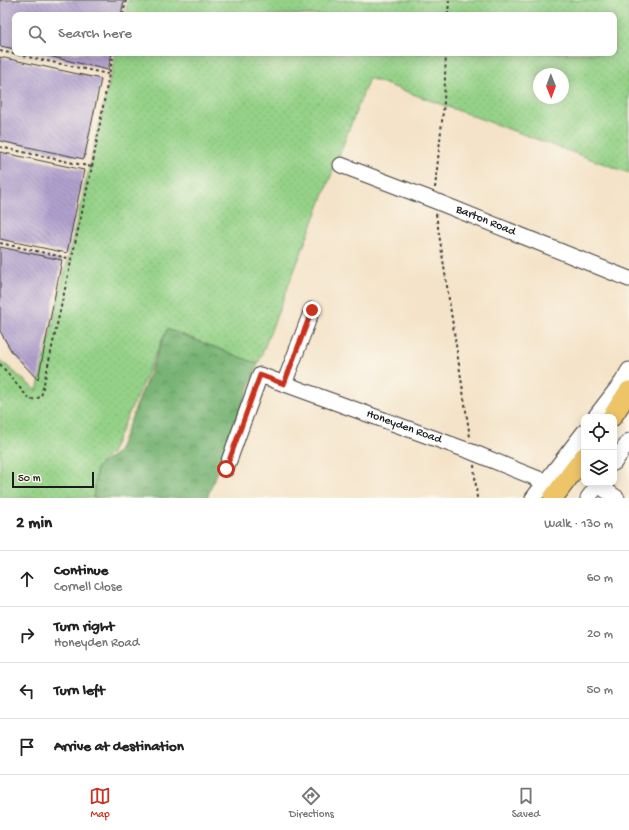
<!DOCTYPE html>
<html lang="en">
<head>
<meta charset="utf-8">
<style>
  :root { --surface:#fff; --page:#f2f2f2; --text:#222; --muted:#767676; --line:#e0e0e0; --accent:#c8321e }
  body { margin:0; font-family:"Gochi Hand",sans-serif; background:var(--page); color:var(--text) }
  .controls { position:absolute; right:12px; bottom:12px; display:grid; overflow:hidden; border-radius:8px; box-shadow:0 2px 10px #0003 }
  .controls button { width:36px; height:36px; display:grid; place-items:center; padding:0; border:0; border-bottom:1px solid var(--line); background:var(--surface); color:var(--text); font:20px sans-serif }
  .compass { position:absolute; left:533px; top:68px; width:36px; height:36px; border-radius:50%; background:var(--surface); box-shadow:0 2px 10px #0003; rotate:179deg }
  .scale { position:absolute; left:12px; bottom:10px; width:82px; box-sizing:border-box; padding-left:4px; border:2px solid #1c1c1c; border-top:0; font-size:11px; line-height:14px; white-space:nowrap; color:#1c1c1c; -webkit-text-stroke:3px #fbf7ec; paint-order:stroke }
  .stop { position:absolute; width:12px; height:12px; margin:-9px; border:3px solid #c8321e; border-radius:50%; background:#fff }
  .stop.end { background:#c8321e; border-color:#fff; box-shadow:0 1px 4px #0008 }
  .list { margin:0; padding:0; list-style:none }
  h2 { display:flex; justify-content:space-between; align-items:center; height:52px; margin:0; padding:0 16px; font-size:17px }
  h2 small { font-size:13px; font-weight:400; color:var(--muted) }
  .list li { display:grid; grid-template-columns:26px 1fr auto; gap:12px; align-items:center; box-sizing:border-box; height:56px; padding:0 16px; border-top:1px solid var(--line) }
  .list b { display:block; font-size:15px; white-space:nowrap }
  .list p { margin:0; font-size:13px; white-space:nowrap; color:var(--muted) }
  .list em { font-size:13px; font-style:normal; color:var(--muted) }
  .icon { flex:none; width:22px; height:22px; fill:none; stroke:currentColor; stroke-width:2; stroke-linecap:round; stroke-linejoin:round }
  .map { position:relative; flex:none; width:629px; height:498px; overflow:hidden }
  .search { position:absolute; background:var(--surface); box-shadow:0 2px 10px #0003; left:12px; right:12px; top:12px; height:44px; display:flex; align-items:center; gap:10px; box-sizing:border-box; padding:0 14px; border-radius:8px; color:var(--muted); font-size:15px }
  .sheet { height:276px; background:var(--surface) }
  nav { display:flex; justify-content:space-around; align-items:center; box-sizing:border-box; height:56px; border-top:1px solid var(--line); background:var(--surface); font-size:11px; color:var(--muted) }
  nav a { display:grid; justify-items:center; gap:2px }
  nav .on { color:var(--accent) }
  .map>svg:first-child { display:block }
  .grass { fill:url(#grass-dots); stroke:#587752; fill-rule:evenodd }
  .forest { fill:url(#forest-crowns); stroke:#4a6848 }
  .building { fill:url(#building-back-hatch) }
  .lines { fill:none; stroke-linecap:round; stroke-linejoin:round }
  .minor-casing { stroke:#3c3a36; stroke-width:17 }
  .major-casing { stroke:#3c3a36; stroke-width:21 }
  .path { stroke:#3c3a36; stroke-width:2; stroke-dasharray:3 3; stroke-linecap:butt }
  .minor { stroke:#fff; stroke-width:15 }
  .major { stroke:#eec469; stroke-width:19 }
  .route { stroke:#c8321e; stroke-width:5 }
  .labels { text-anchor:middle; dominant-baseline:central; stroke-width:3.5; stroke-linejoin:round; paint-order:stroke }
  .street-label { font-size:12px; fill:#1c1c1c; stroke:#fbf7ec }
</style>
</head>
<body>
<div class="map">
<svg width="629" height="498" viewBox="0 0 629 498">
  <defs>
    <pattern id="grass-dots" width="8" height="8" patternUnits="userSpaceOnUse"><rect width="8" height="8" fill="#95d288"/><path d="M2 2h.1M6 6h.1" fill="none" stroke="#80b475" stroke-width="1.8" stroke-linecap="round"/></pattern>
    <pattern id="forest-crowns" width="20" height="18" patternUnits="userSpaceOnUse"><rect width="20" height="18" fill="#78b474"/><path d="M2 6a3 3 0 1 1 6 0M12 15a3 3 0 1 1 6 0" fill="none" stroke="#62925e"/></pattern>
    <pattern id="building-back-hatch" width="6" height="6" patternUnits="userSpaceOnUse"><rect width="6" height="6" fill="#b1a0ce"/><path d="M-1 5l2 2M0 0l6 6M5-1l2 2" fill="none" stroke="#8f82a6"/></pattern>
  </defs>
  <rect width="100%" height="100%" fill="#fbf7ec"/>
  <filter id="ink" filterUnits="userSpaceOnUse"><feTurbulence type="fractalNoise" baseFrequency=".025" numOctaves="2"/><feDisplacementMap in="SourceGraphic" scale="8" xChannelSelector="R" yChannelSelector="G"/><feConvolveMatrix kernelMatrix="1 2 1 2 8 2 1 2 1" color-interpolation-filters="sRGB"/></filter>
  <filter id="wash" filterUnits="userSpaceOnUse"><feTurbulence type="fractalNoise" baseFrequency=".012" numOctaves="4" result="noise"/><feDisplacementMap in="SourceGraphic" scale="16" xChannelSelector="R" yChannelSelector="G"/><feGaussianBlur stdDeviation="0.9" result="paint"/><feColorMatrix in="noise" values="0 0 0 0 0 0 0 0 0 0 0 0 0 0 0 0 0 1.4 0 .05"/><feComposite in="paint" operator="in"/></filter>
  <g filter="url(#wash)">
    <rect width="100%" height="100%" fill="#f4e3c8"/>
    <path class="grass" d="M 128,0 L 629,0 L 629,173 L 369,78 L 258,364 L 167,329 L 111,453 L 97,467 L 93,498 L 0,498 L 0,360 L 37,391 L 116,53 L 614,53 L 614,15 L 125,15 ZM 539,74 L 563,74 L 563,98 L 539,98 Z"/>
    <path class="forest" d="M 167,329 L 258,364 L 207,498 L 93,498 L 97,467 L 118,452 Z"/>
    <g id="blocks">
      <g class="building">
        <path d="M 0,0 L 124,0 L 121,15 L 15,15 L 15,49 L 0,46 Z"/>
        <path d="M 36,53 L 112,53 L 108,70 Z"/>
        <path d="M 0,57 L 101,79 L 84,159 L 0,141 Z"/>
        <path d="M 0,152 L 84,170 L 67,253 L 0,239 Z"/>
        <path d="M 0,247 L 62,260 L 38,380 L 12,352 L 0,331 Z"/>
      </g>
    </g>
  </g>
  <g filter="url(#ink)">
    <use href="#blocks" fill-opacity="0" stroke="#3c3a36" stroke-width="1"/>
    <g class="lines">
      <g class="minor-casing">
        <g id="minor">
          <path id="s1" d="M 341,165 L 433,200 L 629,279"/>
          <path d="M 284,384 L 312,310"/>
          <path d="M 595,417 L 622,382 L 629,370"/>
          <path d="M 614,463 L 629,441"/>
          <path id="s2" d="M 226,469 L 260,375 L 472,452 L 546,482"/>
          <path d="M 598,485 L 617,498"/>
          <path d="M 533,498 L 584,432"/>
          <path d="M 588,498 L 599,483"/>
        </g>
      </g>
      <g class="major-casing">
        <g id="major">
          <path d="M 612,417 L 629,391"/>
          <path d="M 553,498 L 584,457"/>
        </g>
      </g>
      <g class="path">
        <path d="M 123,15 L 126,0"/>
        <path d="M 448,15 L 449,0"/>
        <path d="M 0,51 L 108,74"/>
        <path d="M 0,147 L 92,167"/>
        <path d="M 435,188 L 444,102 L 446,53"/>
        <path d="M 436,214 L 470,437"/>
        <path d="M 0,243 L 72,259"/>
        <path d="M 0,364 L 30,400 L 41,397 L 92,167 L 109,74 L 114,53"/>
        <path d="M 474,465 L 477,498"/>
      </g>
      <use href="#minor" class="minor"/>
      <use href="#major" class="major"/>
    </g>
  </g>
  <g class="lines" filter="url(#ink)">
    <path class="route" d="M 226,469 L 260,375 L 284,384 L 312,310"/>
  </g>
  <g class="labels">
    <g class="street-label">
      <text stroke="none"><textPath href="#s1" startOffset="155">Barton Road</textPath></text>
      <text stroke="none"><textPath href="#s2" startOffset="253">Honeyden Road</textPath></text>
    </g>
  </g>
</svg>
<div class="controls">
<button><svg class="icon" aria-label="locate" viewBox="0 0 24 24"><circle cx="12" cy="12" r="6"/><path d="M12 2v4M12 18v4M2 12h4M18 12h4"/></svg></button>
<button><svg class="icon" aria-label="layers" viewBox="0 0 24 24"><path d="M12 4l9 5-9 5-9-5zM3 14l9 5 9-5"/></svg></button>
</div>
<svg class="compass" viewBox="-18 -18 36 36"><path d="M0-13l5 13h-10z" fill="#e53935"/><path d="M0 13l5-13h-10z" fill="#767676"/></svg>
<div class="scale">50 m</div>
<div class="stop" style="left:226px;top:469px"></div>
<div class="stop end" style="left:312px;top:310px"></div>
<div class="search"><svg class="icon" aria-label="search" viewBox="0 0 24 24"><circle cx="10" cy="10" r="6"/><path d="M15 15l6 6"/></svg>Search here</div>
</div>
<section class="sheet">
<h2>2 min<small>Walk · 130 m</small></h2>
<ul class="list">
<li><svg class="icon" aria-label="ahead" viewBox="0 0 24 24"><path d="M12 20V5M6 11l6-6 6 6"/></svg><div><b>Continue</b><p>Cornell Close</p></div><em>60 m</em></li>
<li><svg class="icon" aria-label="right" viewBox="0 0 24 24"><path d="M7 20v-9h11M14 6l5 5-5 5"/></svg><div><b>Turn right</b><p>Honeyden Road</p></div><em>20 m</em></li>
<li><svg class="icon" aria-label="left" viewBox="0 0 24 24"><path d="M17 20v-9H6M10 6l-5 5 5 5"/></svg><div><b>Turn left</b></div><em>50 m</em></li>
<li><svg class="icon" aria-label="arrive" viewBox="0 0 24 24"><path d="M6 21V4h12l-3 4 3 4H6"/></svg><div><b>Arrive at destination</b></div></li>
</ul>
</section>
<nav>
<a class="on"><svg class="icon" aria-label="map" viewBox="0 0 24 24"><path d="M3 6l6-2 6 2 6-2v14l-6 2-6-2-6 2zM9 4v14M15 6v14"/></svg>Map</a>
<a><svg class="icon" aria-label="directions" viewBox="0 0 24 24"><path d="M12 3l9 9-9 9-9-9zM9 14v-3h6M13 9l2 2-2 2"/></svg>Directions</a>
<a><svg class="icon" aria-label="saved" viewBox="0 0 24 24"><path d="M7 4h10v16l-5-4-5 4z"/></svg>Saved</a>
</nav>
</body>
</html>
